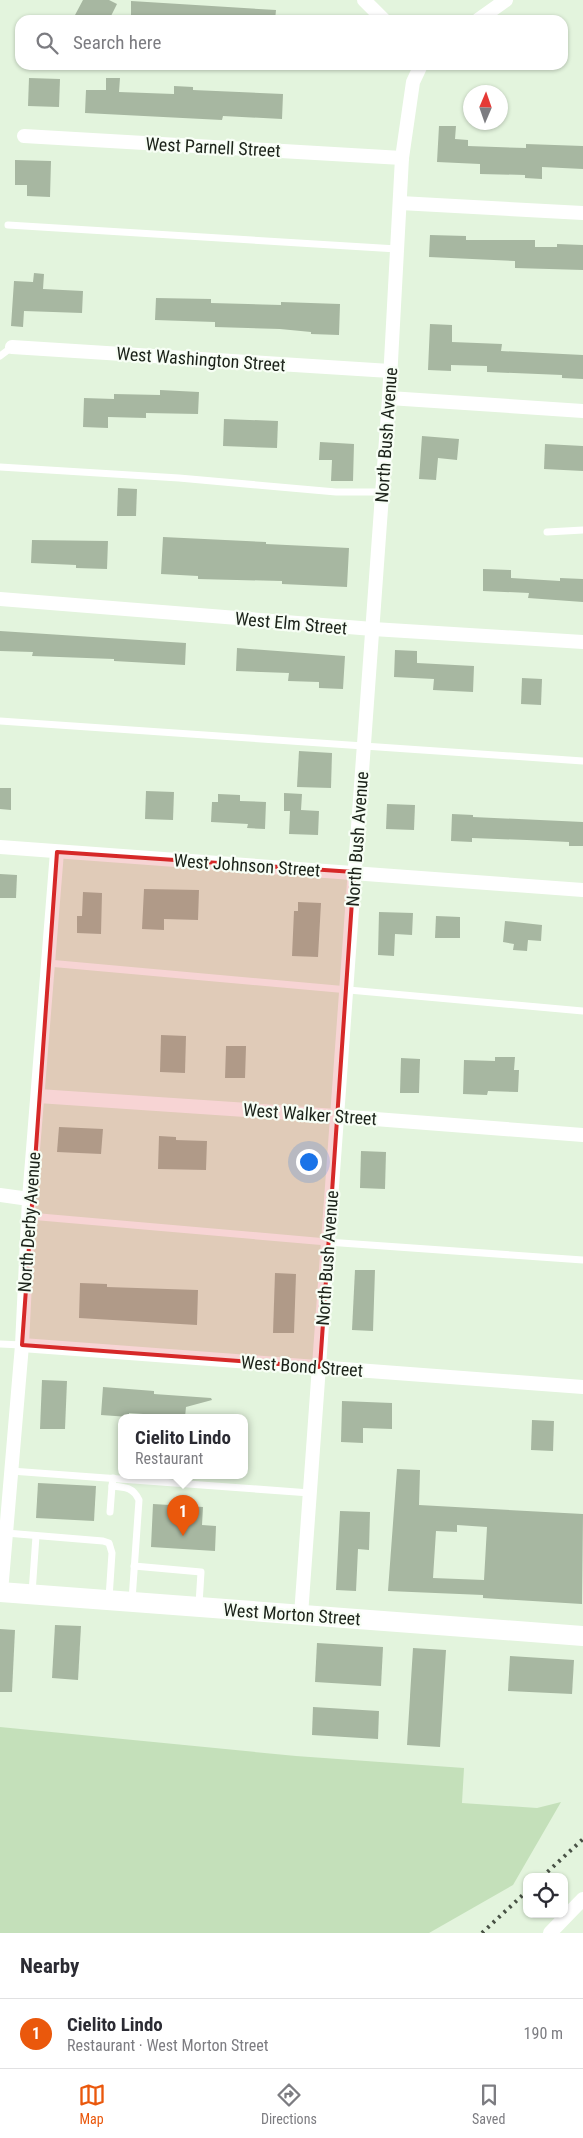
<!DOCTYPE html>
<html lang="en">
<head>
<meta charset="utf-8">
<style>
  :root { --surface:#fff; --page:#f7f7f7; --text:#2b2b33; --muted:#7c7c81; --line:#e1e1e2; --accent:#ea580c }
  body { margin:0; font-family:"Roboto Condensed",sans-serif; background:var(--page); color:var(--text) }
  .controls { position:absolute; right:15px; bottom:15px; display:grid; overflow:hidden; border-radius:10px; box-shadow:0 1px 4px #0004 }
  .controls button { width:45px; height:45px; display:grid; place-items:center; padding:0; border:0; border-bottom:1px solid var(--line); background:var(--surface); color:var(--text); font:25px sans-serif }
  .compass { position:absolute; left:463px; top:85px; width:45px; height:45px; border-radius:50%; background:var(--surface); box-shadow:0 1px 4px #0004; rotate:2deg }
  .you { position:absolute; left:308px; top:1161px; width:18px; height:18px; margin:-12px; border:4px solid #fff; border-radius:50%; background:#1a73e8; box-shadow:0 0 0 8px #1a73e833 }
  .badge { display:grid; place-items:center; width:32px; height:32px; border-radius:50%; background:var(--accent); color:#fff; font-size:16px; font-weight:700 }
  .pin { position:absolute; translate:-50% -41px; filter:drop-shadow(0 1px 2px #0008) }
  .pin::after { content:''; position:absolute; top:26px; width:18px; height:15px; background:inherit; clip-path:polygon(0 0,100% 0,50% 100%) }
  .popup { position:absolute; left:118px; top:1414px; width:130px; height:65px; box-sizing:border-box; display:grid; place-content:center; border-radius:10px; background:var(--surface); filter:drop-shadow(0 1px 4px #0005); font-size:16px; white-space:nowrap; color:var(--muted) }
  .popup b { font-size:19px; color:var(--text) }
  .popup::after { content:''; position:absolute; left:50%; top:100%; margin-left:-10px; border:10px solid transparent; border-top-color:var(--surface) }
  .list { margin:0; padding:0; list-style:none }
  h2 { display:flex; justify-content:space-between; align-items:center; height:65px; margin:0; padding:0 20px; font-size:21px }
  h2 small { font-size:16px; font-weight:400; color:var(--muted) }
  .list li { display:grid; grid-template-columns:32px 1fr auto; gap:15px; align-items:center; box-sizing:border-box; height:70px; padding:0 20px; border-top:1px solid var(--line) }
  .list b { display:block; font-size:19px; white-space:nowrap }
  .list p { margin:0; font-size:16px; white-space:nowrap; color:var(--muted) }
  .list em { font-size:16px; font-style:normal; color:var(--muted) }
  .icon { flex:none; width:28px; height:28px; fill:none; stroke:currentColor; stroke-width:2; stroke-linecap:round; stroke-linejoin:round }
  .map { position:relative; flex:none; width:583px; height:1933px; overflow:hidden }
  .search { position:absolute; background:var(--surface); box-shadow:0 1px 4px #0004; left:15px; right:15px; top:15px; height:55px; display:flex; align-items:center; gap:12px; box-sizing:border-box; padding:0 18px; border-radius:15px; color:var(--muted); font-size:19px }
  .sheet { height:135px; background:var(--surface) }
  nav { display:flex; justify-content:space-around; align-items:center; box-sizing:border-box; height:70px; border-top:1px solid var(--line); background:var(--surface); font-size:14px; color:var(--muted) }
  nav a { display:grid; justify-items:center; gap:2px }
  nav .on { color:var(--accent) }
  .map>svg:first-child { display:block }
  .green { fill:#c4e0ba }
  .building { fill:#a7b7a1; fill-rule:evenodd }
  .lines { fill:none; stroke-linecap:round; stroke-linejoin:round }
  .lane { stroke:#fff; stroke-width:7 }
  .street { stroke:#fff; stroke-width:14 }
  .secondary { stroke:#fff; stroke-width:20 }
  .rail { stroke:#485145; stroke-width:4; stroke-dasharray:2.5 5; stroke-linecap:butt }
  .marked { fill:#d62828; fill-opacity:0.2; stroke:#d62828; stroke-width:4; stroke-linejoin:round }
  .labels { text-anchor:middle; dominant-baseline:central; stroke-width:4.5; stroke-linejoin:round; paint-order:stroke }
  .street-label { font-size:18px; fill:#1b2219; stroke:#f7fef5 }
</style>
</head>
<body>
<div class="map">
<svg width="583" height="1933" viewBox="0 0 583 1933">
  <rect width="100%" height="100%" fill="#e3f4dd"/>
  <path class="green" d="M 0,1727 L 296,1756 L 464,1768 L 462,1803 L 537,1808 L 561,1802 L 513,1885 L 429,1933 L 0,1933 Z"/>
  <g class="building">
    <path d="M 83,0 L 109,0 L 117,4 L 109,20 L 85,20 L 75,15 Z"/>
    <path d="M 131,1 L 276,10 L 275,20 L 131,20 Z"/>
    <path d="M 29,78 L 60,79 L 59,107 L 28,106 Z"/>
    <path d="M 106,78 L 120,78 L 119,92 L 174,94 L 174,86 L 193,87 L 193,90 L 283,94 L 282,119 L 223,116 L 222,120 L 85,113 L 86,90 L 106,90 Z"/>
    <path d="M 439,126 L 456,126 L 455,139 L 468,140 L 468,146 L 526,148 L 526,144 L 583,146 L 583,169 L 542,167 L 542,179 L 525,178 L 525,175 L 480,174 L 480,164 L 437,162 Z"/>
    <path d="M 15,160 L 51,161 L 50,197 L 27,196 L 27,185 L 15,185 Z"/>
    <path d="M 430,235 L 466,236 L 466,240 L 535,240 L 535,247 L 557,247 L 557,244 L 583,245 L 583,270 L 515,268 L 515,261 L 429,257 Z"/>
    <path d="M 34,273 L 44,274 L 43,289 L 83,291 L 82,313 L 24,311 L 23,327 L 11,326 L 14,281 L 33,282 Z"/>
    <path d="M 156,298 L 211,299 L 211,303 L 248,304 L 281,305 L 281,302 L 340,304 L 339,335 L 311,334 L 311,332 L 280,329 L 215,327 L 215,322 L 155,320 Z"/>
    <path d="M 430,324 L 452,325 L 452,342 L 502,344 L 501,351 L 583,355 L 583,379 L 562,378 L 562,375 L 487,372 L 487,366 L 451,365 L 451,371 L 428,370 Z"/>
    <path d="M 160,390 L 199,392 L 198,414 L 146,413 L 146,418 L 108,417 L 108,428 L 83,427 L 84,398 L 114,399 L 114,394 L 160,395 Z"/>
    <path d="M 224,419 L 278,421 L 277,448 L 223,446 Z"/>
    <path d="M 422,436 L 459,439 L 457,460 L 438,458 L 436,480 L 419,479 Z"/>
    <path d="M 320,442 L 354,444 L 353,481 L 331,481 L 332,460 L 319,460 Z"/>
    <path d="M 545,444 L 583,446 L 583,471 L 544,469 Z"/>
    <path d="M 118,488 L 137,489 L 136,516 L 117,516 Z"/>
    <path d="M 163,537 L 266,542 L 266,544 L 349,548 L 347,587 L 282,584 L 282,581 L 198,579 L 198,576 L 161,574 Z"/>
    <path d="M 32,540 L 108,541 L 107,569 L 76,568 L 76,565 L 31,563 Z"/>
    <path d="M 483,569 L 511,570 L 511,578 L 560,581 L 560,578 L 583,579 L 583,602 L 528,598 L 529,593 L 483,591 Z"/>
    <path d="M 0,631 L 186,643 L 185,665 L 114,661 L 114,659 L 32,656 L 33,652 L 0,651 Z"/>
    <path d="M 237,648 L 345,656 L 343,689 L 319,688 L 319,682 L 288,681 L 289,673 L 236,671 Z"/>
    <path d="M 395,650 L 417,651 L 417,663 L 474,666 L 473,692 L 433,690 L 434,679 L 394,677 Z"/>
    <path d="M 522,678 L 542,679 L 541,705 L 521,704 Z"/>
    <path d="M 299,751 L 332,753 L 331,788 L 297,787 Z"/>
    <path d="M 0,788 L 11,788 L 11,810 L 0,809 Z"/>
    <path d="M 146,791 L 174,792 L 173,820 L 145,819 Z"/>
    <path d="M 284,793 L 302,794 L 301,810 L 319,811 L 318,835 L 289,834 L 290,811 L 284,811 Z"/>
    <path d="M 218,794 L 240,795 L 240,801 L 266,802 L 265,829 L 247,828 L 248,824 L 211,822 L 212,802 L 218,802 Z"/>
    <path d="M 387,804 L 415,805 L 414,830 L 386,829 Z"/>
    <path d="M 452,814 L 473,815 L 473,817 L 583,822 L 583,846 L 569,846 L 569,842 L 527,840 L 472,838 L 472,842 L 451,841 Z"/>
    <path d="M 0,874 L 17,875 L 16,898 L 0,898 Z"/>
    <path d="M 144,889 L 199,890 L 198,920 L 164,919 L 164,930 L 142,929 Z"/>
    <path d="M 83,892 L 102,893 L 101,934 L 77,933 L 77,916 L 82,916 Z"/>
    <path d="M 298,902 L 321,903 L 318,957 L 292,956 L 294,911 L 298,911 Z"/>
    <path d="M 379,912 L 413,913 L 412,935 L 395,934 L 394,956 L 378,955 Z"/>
    <path d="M 436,916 L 460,917 L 460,938 L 435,938 Z"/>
    <path d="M 505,921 L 542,925 L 541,941 L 528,940 L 527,951 L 513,950 L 514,944 L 503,942 Z"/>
    <path d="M 161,1035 L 186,1036 L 185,1073 L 160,1072 Z"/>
    <path d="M 226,1046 L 246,1046 L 245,1078 L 225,1078 Z"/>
    <path d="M 495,1057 L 515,1057 L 514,1070 L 519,1070 L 518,1092 L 488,1091 L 487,1095 L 463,1094 L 464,1060 L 495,1061 Z"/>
    <path d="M 401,1058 L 420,1059 L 419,1093 L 400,1093 Z"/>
    <path d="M 59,1127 L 103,1129 L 101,1154 L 57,1152 Z"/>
    <path d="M 159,1136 L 176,1137 L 176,1140 L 207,1141 L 206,1170 L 158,1169 Z"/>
    <path d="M 361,1151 L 386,1152 L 385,1189 L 360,1188 Z"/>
    <path d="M 355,1270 L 375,1270 L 373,1331 L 352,1330 Z"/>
    <path d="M 275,1273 L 296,1274 L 294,1333 L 273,1333 Z"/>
    <path d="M 80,1283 L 107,1284 L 107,1287 L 198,1290 L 197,1325 L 79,1318 Z"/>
    <path d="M 42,1380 L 67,1381 L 65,1429 L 40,1429 Z"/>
    <path d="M 103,1387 L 154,1391 L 154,1394 L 211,1398 L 212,1400 L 186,1407 L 185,1417 L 129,1413 L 129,1417 L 101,1415 Z"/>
    <path d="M 342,1401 L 392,1403 L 392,1429 L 363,1428 L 363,1443 L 341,1442 Z"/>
    <path d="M 532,1420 L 554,1421 L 553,1451 L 531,1450 Z"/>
    <path d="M 397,1469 L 420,1470 L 419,1505 L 583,1514 L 582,1604 L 483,1598 L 483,1595 L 388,1591 ZM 457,1525 L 487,1527 L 484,1580 L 433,1578 L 436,1531 L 457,1532 Z"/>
    <path d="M 38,1483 L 96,1486 L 94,1521 L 36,1518 Z"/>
    <path d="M 153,1504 L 203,1507 L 202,1525 L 216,1526 L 215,1551 L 151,1547 Z"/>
    <path d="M 340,1511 L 370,1512 L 369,1550 L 358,1549 L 356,1591 L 336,1590 Z"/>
    <path d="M 55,1625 L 81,1626 L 78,1680 L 52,1678 Z"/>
    <path d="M 0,1629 L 15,1630 L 12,1692 L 0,1692 Z"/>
    <path d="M 317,1643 L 383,1647 L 381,1686 L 315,1682 Z"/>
    <path d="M 413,1648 L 446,1650 L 440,1747 L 407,1745 Z"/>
    <path d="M 510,1656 L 574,1660 L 572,1694 L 508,1691 Z"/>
    <path d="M 313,1707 L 379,1711 L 378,1739 L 312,1735 Z"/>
  </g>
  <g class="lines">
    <g class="lane">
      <path d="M 8,225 L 397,249"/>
      <path d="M 0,356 L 12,347"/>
      <path d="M 0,467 L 179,478 L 336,492 L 383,492"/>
      <path d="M 547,532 L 583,530"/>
      <path d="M 0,721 L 583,761"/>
      <path d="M 48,963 L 583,1011"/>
      <path d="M 29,1216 L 327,1242 L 583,1260"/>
      <path d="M 0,1344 L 22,1345"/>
      <path d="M 11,1471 L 310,1493"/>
      <path d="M 113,1478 L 112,1486 C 124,1487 133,1487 139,1500 L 132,1600"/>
      <path d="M 110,1512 L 112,1486"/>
      <path d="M 6,1533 L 103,1541 L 109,1543 L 112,1553 L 109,1598"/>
      <path d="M 134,1566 L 201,1572 L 199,1604"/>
      <path d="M 32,1593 L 36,1536"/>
    </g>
    <g class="street">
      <path d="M 364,0 L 384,20"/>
      <path d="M 478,20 L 506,0"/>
      <path d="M 24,136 L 402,158"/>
      <path d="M 400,203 L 583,213"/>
      <path d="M 12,347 L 390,371"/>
      <path d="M 389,398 L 583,411"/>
      <path d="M 0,599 L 373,629 L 583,642"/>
      <path d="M 0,847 L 583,890"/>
      <path d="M 38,1096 L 336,1116 L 583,1135"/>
      <path d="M 0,1195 L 29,1199"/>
      <path d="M 22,1345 L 583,1387"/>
      <path d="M 1,1592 L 22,1345 L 29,1199 L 57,852"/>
      <path d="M 301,1615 L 389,398 L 402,158 L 413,82 L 421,65"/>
      <path d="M 550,1933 L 583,1899"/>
    </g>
    <path class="secondary" d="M 0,1592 L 583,1636"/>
    <g class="rail">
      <path d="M 542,1877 L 583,1839"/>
      <path d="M 482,1933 L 527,1891"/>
    </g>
  </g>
  <path class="marked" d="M 57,852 L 354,872 L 320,1367 L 22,1345 Z"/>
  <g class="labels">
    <g class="street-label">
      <text transform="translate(213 147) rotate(3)">West Parnell Street</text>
      <text transform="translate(201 359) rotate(4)">West Washington Street</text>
      <text transform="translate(386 435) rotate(-86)">North Bush Avenue</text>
      <text transform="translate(291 623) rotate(5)">West Elm Street</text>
      <text transform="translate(357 839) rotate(-86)">North Bush Avenue</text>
      <text transform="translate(247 865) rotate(4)">West Johnson Street</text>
      <text transform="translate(310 1114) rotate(4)">West Walker Street</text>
      <text transform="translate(29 1222) rotate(-86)">North Derby Avenue</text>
      <text transform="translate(327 1258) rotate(-86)">North Bush Avenue</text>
      <text transform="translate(302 1366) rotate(4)">West Bond Street</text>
      <text transform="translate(292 1614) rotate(4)">West Morton Street</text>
    </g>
  </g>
</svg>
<div class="controls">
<button><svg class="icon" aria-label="locate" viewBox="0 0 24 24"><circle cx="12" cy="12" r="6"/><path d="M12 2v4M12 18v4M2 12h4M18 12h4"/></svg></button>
</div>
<svg class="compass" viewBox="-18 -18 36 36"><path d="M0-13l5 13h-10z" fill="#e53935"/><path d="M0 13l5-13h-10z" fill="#7c7c81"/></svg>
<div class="you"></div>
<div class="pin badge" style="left:183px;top:1536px">1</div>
<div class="popup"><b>Cielito Lindo</b>Restaurant</div>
<div class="search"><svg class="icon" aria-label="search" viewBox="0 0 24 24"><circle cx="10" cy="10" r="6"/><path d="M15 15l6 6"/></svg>Search here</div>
</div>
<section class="sheet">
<h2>Nearby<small></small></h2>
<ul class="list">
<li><span class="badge">1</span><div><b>Cielito Lindo</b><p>Restaurant · West Morton Street</p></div><em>190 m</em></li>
</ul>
</section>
<nav>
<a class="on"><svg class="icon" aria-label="map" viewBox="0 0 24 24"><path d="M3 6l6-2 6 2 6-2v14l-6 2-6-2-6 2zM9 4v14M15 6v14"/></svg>Map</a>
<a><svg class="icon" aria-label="directions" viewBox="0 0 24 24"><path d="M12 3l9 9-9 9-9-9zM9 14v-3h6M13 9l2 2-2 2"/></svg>Directions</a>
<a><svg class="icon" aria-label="saved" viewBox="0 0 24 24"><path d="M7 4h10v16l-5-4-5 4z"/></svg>Saved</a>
</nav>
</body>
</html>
